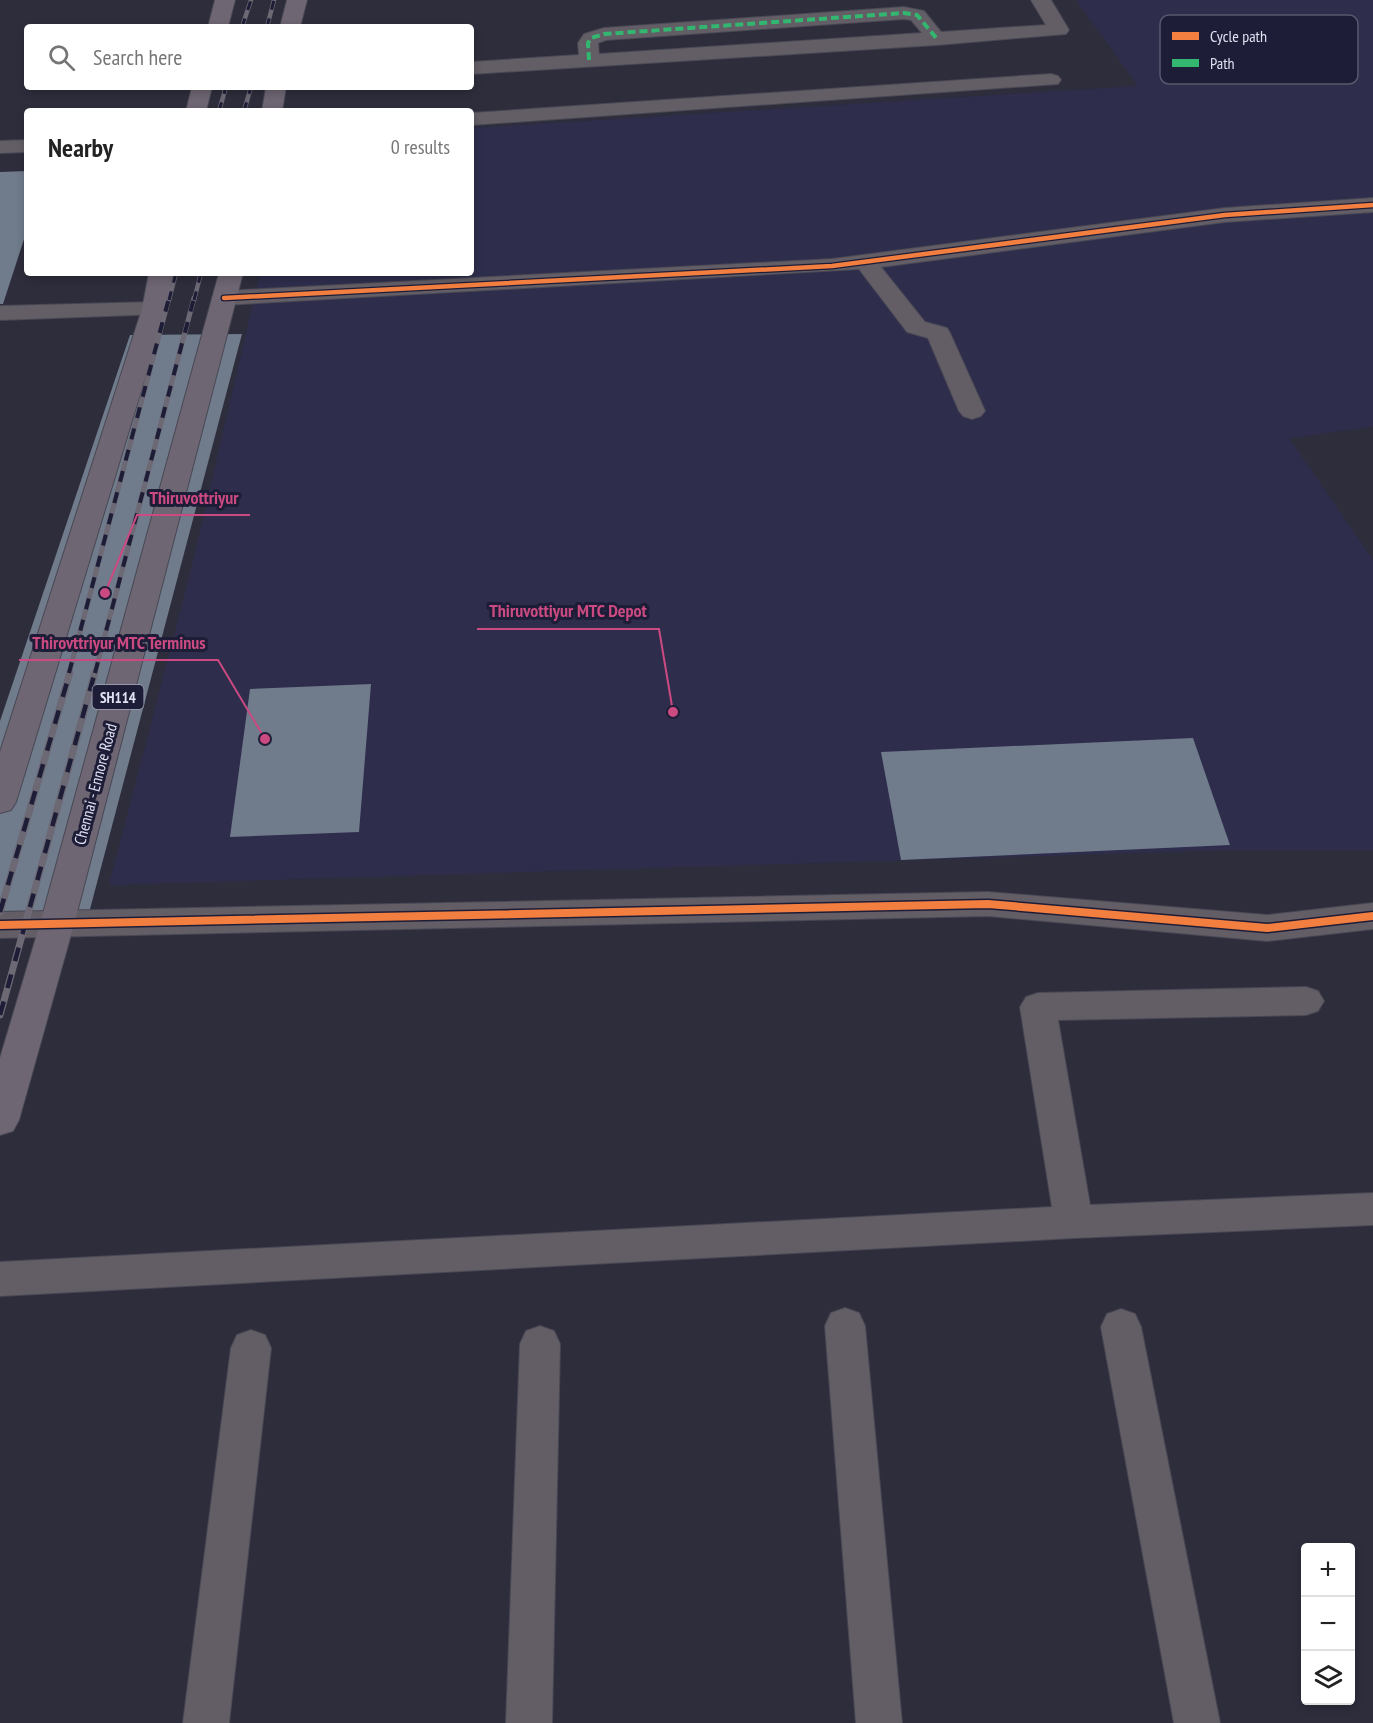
<!DOCTYPE html>
<html lang="en">
<head>
<meta charset="utf-8">
<style>
  :root { --surface:#fff; --page:#f2f2f2; --text:#222; --muted:#767676; --line:#e0e0e0 }
  body { margin:0; font-family:"PT Sans Narrow",sans-serif; background:var(--page); color:var(--text) }
  .controls { position:absolute; right:18px; bottom:18px; display:grid; overflow:hidden; border-radius:6px; box-shadow:0 3px 9px #0003 }
  .controls button { width:54px; height:54px; display:grid; place-items:center; padding:0; border:0; border-bottom:2px solid var(--line); background:var(--surface); color:var(--text); font:30px sans-serif }
  .list { margin:0; padding:0; list-style:none }
  h2 { display:flex; justify-content:space-between; align-items:center; height:78px; margin:0; padding:0 24px; font-size:26px }
  h2 small { font-size:20px; font-weight:400; color:var(--muted) }
  .icon { flex:none; width:33px; height:33px; fill:none; stroke:currentColor; stroke-width:2; stroke-linecap:round; stroke-linejoin:round }
  .map { position:relative; flex:none; width:1373px; height:1723px; overflow:hidden }
  .search { position:absolute; background:var(--surface); box-shadow:0 3px 9px #0003; left:24px; top:24px; width:450px; height:66px; display:flex; align-items:center; gap:15px; box-sizing:border-box; padding:0 21px; border-radius:6px; color:var(--muted); font-size:22px }
  .panel { position:absolute; background:var(--surface); box-shadow:0 3px 9px #0003; left:24px; top:108px; width:450px; height:168px; border-radius:6px }
  .map>svg:first-child { display:block }
  .built { fill:#2e2d4c }
  .building { fill:#707b8c }
  .lines { fill:none; stroke-linecap:round; stroke-linejoin:round }
  .minor-casing { stroke:#484854; stroke-width:2 }
  .major-casing { stroke:#484854; stroke-width:2 }
  .minor { fill:#635d66; fill-rule:evenodd }
  .major { fill:#6e6673; fill-rule:evenodd }
  .rail-far2-casing { stroke:#6c6974; stroke-width:4.5 }
  .rail-far1-casing { stroke:#6c6974; stroke-width:5 }
  .rail-casing { stroke:#6c6974; stroke-width:7 }
  .rail-far2 { stroke:#1e1d37; stroke-width:3; stroke-dasharray:9; stroke-linecap:butt }
  .rail-far1 { stroke:#1e1d37; stroke-width:4; stroke-dasharray:11; stroke-linecap:butt }
  .rail { stroke:#1e1d37; stroke-width:4.5; stroke-dasharray:14; stroke-linecap:butt }
  .quiet { stroke:#33b770; stroke-width:4; stroke-dasharray:8 4; stroke-linecap:butt }
  .cycleway-far1-casing { stroke:#1e1d37; stroke-width:7 }
  .cycleway-casing { stroke:#1e1d37; stroke-width:11 }
  .cycleway-far1 { stroke:#f27e40; stroke-width:4.5 }
  .cycleway { stroke:#f27e40; stroke-width:8 }
  .labels { text-anchor:middle; dominant-baseline:central; stroke-width:6; stroke-linejoin:round; paint-order:stroke }
  .shield { fill:#1e1d37; stroke:#a6a6bb; stroke-width:1.5 }
  .shield-label { font-size:15px; font-weight:bold; fill:#e0e1f3 }
  .street-label { font-size:16px; fill:#e0e1f3; stroke:#1e1d37 }
  .key { fill:#1e1d37; stroke:#58586f; stroke-width:1.5 }
  .key-label { font-size:16px; fill:#e0e1f3 }
  .leader { fill:none; stroke:#ca4a81; stroke-width:2 }
  .callout-dot { fill:#ca4a81; stroke:#1e1d37; stroke-width:2 }
  .callout-label { font-size:18px; text-anchor:middle; font-weight:bold; fill:#ca4a81; stroke:#1e1d37; stroke-width:6; stroke-linejoin:round; paint-order:stroke }
</style>
</head>
<body>
<div class="map">
<svg width="1373" height="1723" viewBox="0 0 1373 1723">
  <rect width="100%" height="100%" fill="#2d2d3c"/>
  <path class="built" d="M 1076,0 L 1373,0 L 1373,427 L 1289,438 L 1373,560 L 1373,850 L 1234,850 L 109,885 L 190,574 L 260,273 L 471,273 L 471,128 L 1138,86 Z"/>
  <g class="building">
    <path d="M 27,171 L 27,230 L 3,304 L 0,304 L 0,172 Z"/>
    <path d="M 242,334 L 89,913 L 0,914 L 0,721 L 130,335 Z"/>
    <path d="M 371,684 L 359,832 L 230,837 L 250,689 Z"/>
    <path d="M 1193,738 L 1230,845 L 901,860 L 881,752 Z"/>
  </g>
  <g class="lines">
    <g class="minor-casing">
      <g id="minor">
        <path d="M 1031,0 L 1051,0 L 1069,30 L 1066,34 L 937,45 L 471,74 L 471,62 L 579,55 L 578,43 L 584,34 L 604,28 L 904,7 L 924,11 L 941,32 L 1046,25 ZM 904,19 L 911,20 L 922,33 L 599,54 L 598,43 L 606,40 Z"/>
        <path d="M 1051,74 L 1058,76 L 1061,80 L 1058,84 L 471,125 L 471,113 Z"/>
        <path d="M 27,140 L 27,152 L 0,153 L 0,141 Z"/>
        <path d="M 1373,198 L 1373,212 L 1225,222 L 881,267 L 925,322 L 947,328 L 950,333 L 985,411 L 981,416 L 972,419 L 963,416 L 959,411 L 928,338 L 907,332 L 859,269 L 224,305 L 216,303 L 212,298 L 216,293 L 224,291 L 832,259 L 1225,208 Z"/>
        <path d="M 154,302 L 163,304 L 166,309 L 163,314 L 0,320 L 0,306 Z"/>
        <path d="M 988,892 L 1267,915 L 1373,903 L 1373,929 L 1267,941 L 988,916 L 0,938 L 0,912 Z"/>
        <path d="M 1306,987 L 1318,991 L 1324,1001 L 1318,1011 L 1306,1015 L 1058,1020 L 1090,1205 L 1373,1193 L 1373,1225 L 1074,1238 L 0,1296 L 0,1262 L 1052,1207 L 1020,1007 L 1026,997 L 1038,993 Z"/>
        <path d="M 845,1308 L 859,1313 L 865,1326 L 902,1723 L 856,1723 L 825,1326 L 831,1313 Z"/>
        <path d="M 1121,1309 L 1135,1314 L 1141,1327 L 1220,1723 L 1174,1723 L 1101,1327 L 1107,1314 Z"/>
        <path d="M 540,1326 L 554,1331 L 560,1344 L 552,1723 L 506,1723 L 520,1344 L 526,1331 Z"/>
        <path d="M 251,1330 L 265,1335 L 271,1348 L 229,1723 L 183,1723 L 231,1348 L 237,1335 Z"/>
      </g>
    </g>
    <g class="major-casing">
      <g id="major">
        <path d="M 215,0 L 235,0 L 228,27 L 208,27 Z"/>
        <path d="M 287,0 L 307,0 L 300,27 L 280,27 Z"/>
        <path d="M 192,87 L 212,87 L 206,111 L 186,111 Z"/>
        <path d="M 266,87 L 286,87 L 282,111 L 262,111 Z"/>
        <path d="M 149,273 L 173,273 L 166,309 L 16,802 L 11,810 L 0,813 L 0,752 L 142,309 Z"/>
        <path d="M 219,273 L 243,273 L 74,924 L 19,1120 L 13,1131 L 0,1135 L 0,1058 L 40,924 Z"/>
      </g>
    </g>
    <use href="#minor" class="minor"/>
    <use href="#major" class="major"/>
    <g class="rail-far2-casing">
      <g id="rail-far2">
        <path d="M 242,27 L 251,0"/>
        <path d="M 267,27 L 274,0"/>
        <path d="M 219,111 L 226,87"/>
        <path d="M 244,111 L 251,87"/>
        <path d="M 169,300 L 176,273"/>
        <path d="M 194,300 L 201,273"/>
      </g>
    </g>
    <g class="rail-far1-casing">
      <g id="rail-far1">
        <path d="M 69,673 L 169,298"/>
        <path d="M 95,673 L 194,298"/>
      </g>
    </g>
    <g class="rail-casing">
      <g id="rail">
        <path d="M 0,912 L 70,672"/>
        <path d="M 0,1015 L 95,672"/>
      </g>
    </g>
    <use href="#rail-far2" class="rail-far2"/>
    <use href="#rail-far1" class="rail-far1"/>
    <use href="#rail" class="rail"/>
    <path class="quiet" d="M 589,60 L 588,43 L 591,38 L 604,34 L 904,13 L 917,15 L 937,39"/>
    <g class="cycleway-far1-casing">
      <path id="cycleway-far1" d="M 224,298 L 832,266 L 1225,215 L 1373,205"/>
    </g>
    <g class="cycleway-casing">
      <path id="cycleway" d="M 0,925 L 988,904 L 1267,928 L 1373,916"/>
    </g>
    <use href="#cycleway-far1" class="cycleway-far1"/>
    <use href="#cycleway" class="cycleway"/>
  </g>
  <g class="labels">
    <rect class="shield" x="92.5" y="685" width="51" height="24" rx="4.5"/>
    <g class="shield-label">
      <text x="118" y="697">SH114</text>
    </g>
    <g class="street-label">
      <text transform="translate(95 784) rotate(-75)">Chennai - Ennore Road</text>
    </g>
  </g>
  <rect x="1160" y="15" width="198" height="69" rx="9" class="key"/>
  <rect x="1172" y="32" width="27" height="8" fill="#f27e40"/>
  <rect x="1172" y="59" width="27" height="8" fill="#33b770"/>
  <g class="key-label">
    <text x="1210" y="42">Cycle path</text>
    <text x="1210" y="69">Path</text>
  </g>
  <path class="leader" d="M105 593L137 515H250M673 712L659 629H477M265 739L218 660H19"/>
  <g class="callout-dot">
    <circle cx="105" cy="593" r="6"/>
    <circle cx="673" cy="712" r="6"/>
    <circle cx="265" cy="739" r="6"/>
  </g>
  <g class="callout-label">
    <text x="194" y="504">Thiruvottriyur</text>
    <text x="568" y="617">Thiruvottiyur MTC Depot</text>
    <text x="119" y="649">Thirovttriyur MTC Terminus</text>
  </g>
</svg>
<div class="controls">
<button>+</button>
<button>−</button>
<button><svg class="icon" aria-label="layers" viewBox="0 0 24 24"><path d="M12 4l9 5-9 5-9-5zM3 14l9 5 9-5"/></svg></button>
</div>
<div class="search"><svg class="icon" aria-label="search" viewBox="0 0 24 24"><circle cx="10" cy="10" r="6"/><path d="M15 15l6 6"/></svg>Search here</div>
<section class="panel">
<h2>Nearby<small>0 results</small></h2>
<ul class="list">
</ul>
</section>
</div>
</body>
</html>
